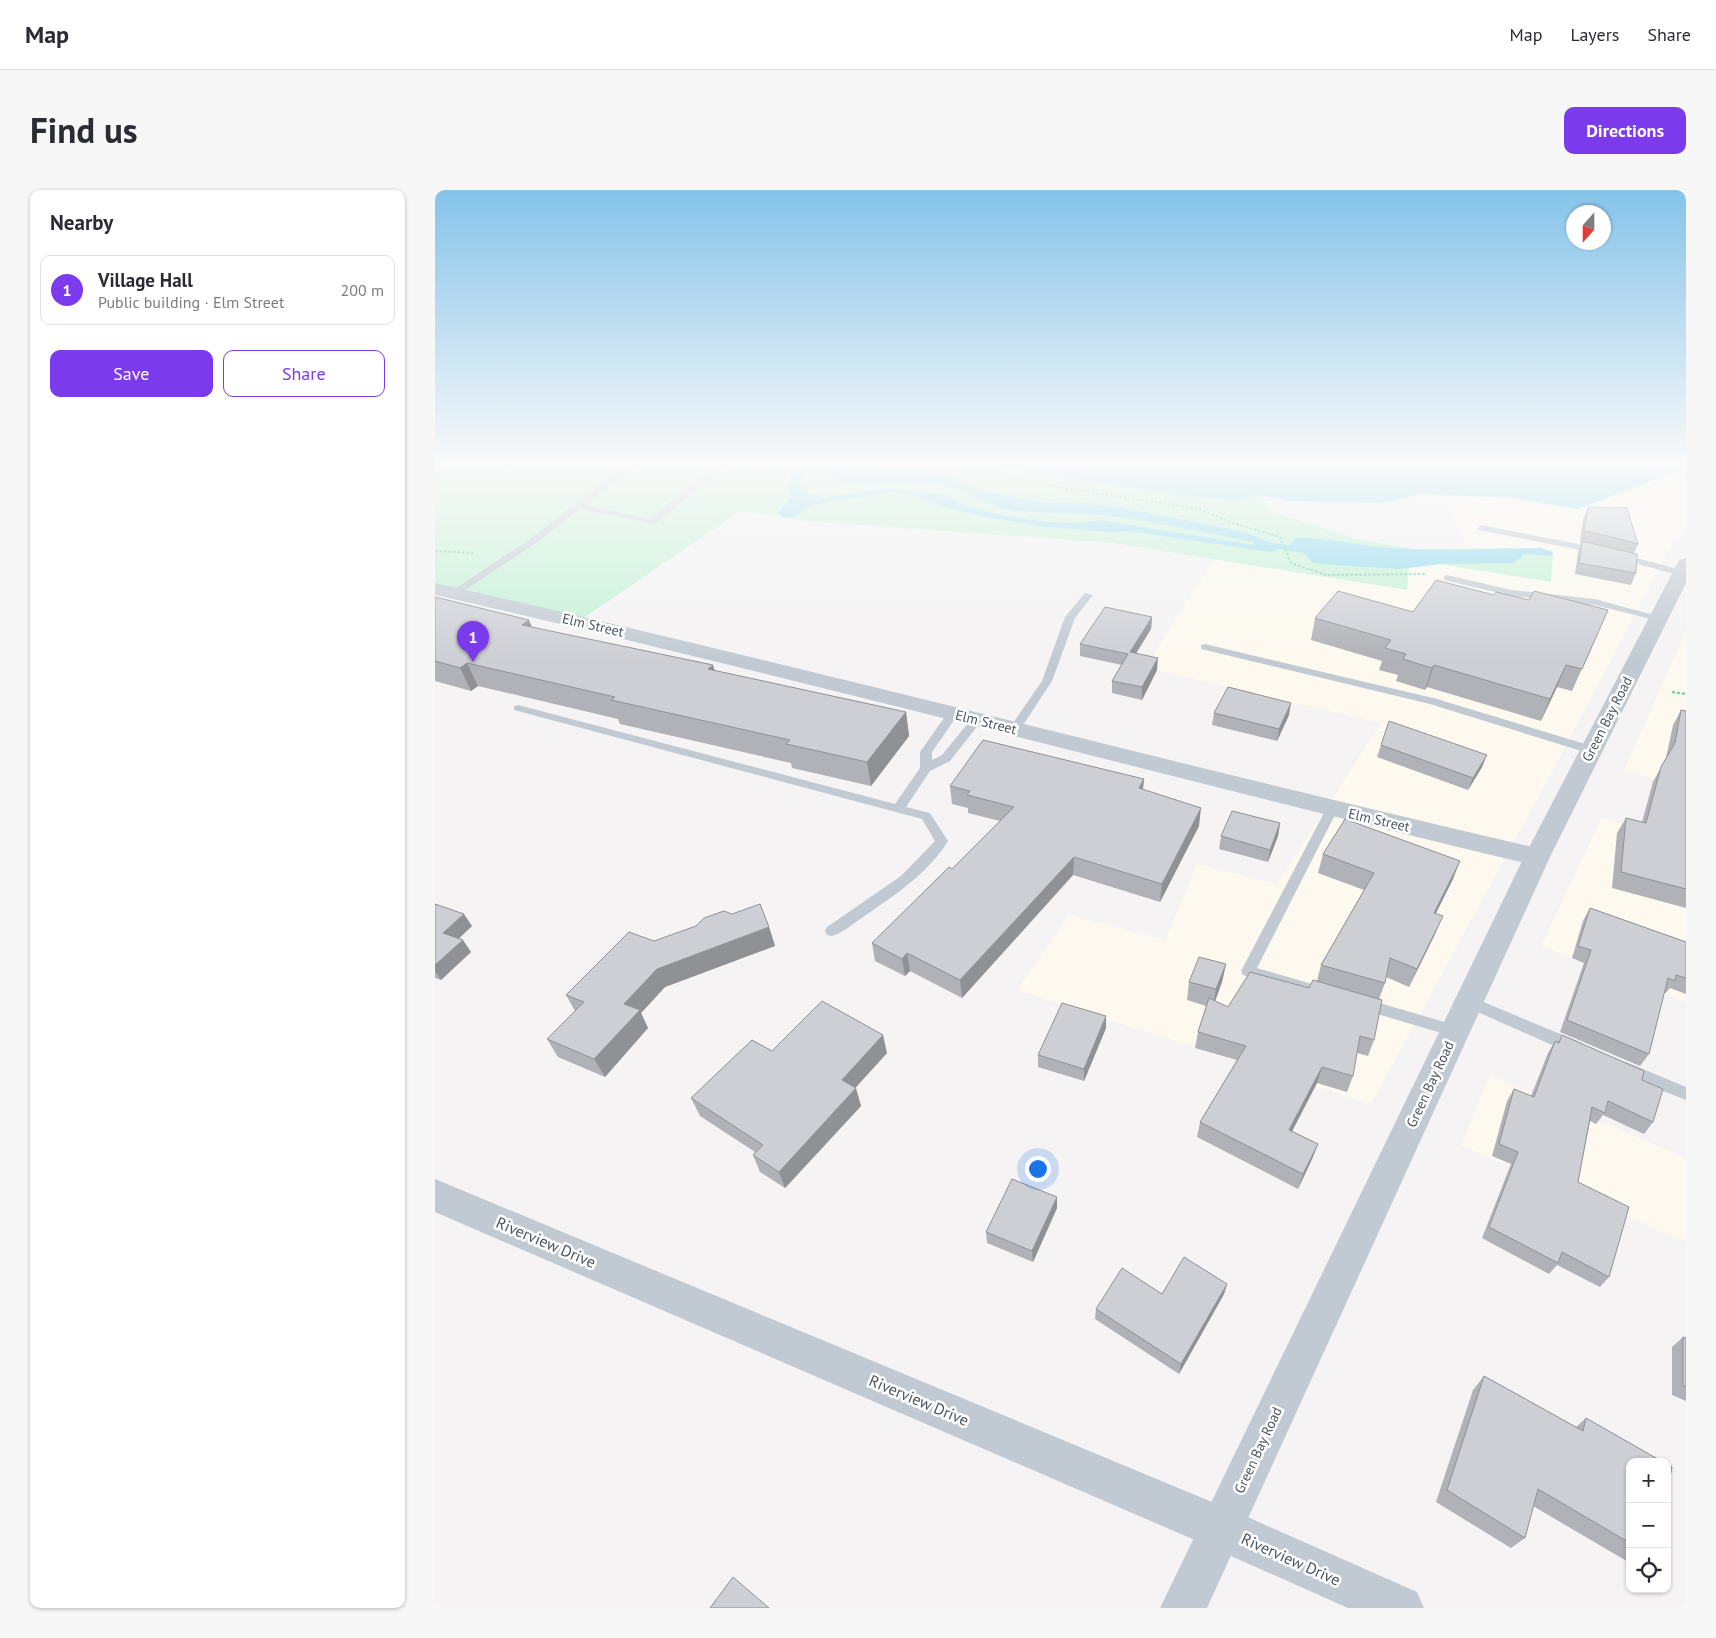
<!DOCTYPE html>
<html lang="en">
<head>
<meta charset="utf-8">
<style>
  :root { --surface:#fff; --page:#f7f7f7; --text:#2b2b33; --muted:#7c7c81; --line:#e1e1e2; --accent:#7c3aed }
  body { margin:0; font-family:"PT Sans",sans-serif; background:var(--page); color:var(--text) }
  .controls { position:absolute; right:15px; bottom:15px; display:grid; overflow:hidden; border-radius:10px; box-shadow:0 1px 4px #0004 }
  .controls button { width:45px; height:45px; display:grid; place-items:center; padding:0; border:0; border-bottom:1px solid var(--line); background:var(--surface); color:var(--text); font:25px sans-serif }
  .compass { position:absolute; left:1131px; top:15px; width:45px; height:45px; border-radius:50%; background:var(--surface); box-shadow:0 1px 4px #0004; rotate:201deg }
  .you { position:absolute; left:602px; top:978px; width:18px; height:18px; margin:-12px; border:4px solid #fff; border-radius:50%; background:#1a73e8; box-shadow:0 0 0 8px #1a73e833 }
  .badge { display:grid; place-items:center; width:32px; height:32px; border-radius:50%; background:var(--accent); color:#fff; font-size:16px; font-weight:700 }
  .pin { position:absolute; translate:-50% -41px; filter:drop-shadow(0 1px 2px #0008) }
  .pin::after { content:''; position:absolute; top:26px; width:18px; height:15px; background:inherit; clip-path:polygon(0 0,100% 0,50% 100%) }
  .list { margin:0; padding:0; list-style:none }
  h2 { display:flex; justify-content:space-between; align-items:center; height:65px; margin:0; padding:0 20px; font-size:21px }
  h2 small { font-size:16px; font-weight:400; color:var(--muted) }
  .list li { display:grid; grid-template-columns:32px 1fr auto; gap:15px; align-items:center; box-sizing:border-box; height:70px; margin:0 10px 10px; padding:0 10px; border:1px solid var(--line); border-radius:10px }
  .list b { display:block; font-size:19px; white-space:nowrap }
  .list p { margin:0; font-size:16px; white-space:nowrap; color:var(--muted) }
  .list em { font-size:16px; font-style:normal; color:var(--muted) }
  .actions { display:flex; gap:10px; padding:15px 20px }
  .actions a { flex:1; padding:11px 0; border:1px solid var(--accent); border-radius:10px; text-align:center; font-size:18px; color:var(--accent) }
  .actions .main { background:var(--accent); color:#fff }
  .icon { flex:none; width:28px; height:28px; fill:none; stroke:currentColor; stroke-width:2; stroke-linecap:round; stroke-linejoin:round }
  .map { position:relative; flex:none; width:1251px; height:1418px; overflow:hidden; border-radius:10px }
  header { display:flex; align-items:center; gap:30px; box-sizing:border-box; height:70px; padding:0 25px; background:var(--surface); border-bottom:1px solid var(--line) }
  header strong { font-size:24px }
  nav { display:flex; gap:28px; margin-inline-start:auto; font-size:18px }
  .intro { display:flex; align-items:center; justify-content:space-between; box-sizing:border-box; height:120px; padding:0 30px }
  h1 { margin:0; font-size:35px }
  .button { padding:12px 22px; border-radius:10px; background:var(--accent); color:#fff; font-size:18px; font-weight:700 }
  main { display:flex; gap:30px; padding:0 30px }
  aside { flex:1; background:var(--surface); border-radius:10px; box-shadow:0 1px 4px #0004 }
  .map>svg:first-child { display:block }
  .commercial { fill:#fdf9ef }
  .green { fill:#c3f1d5 }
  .water { fill:#90daee }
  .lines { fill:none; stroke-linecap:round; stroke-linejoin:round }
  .path-far1 { stroke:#7ad0a6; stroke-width:2; stroke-dasharray:2.5 2; stroke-linecap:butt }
  .path { stroke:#7ad0a6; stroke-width:2.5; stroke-dasharray:3 2; stroke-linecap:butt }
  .service { fill:#c1cad2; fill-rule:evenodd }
  .minor { fill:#c1cad2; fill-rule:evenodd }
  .tertiary { fill:#c1cad2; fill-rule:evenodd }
  .wall { fill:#b0b2b7 }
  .shaded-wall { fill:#909195 }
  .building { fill:#cdcfd5; stroke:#909195 }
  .labels { text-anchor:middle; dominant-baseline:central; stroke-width:5; stroke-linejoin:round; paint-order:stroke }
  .street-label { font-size:14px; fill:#4a5661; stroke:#fff }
  .near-street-label { font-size:16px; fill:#4a5661; stroke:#fff }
</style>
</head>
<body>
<header>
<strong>Map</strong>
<nav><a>Map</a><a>Layers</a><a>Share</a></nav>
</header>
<div class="intro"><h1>Find us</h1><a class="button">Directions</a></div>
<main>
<aside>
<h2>Nearby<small></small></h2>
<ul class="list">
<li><span class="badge">1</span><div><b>Village Hall</b><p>Public building · Elm Street</p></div><em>200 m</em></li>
</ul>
<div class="actions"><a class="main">Save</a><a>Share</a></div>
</aside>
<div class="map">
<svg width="1251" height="1418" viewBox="0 0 1251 1418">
  <rect width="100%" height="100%" fill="#f5f3f3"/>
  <g class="commercial">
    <path d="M 1251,278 L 1251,334 L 1236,355 L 1122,573 L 936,914 L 582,800 L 634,725 L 730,750 L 762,674 L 842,694 L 946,533 L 710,477 L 780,368 L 972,400 L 974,378 L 1004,374 L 1115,392 L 1118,362 L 1104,358 L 1032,360 L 1012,305 L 1077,308 L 1113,315 L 1202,296 Z"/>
    <path d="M 1249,445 L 1251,446 L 1251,599 L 1189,580 Z"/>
    <path d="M 1166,628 L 1251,653 L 1251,812 L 1106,756 Z"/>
    <path d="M 1055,885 L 1251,968 L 1251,1052 L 1026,955 Z"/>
  </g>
  <path class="green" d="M 0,272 L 543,272 L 721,302 L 793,310 L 807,310 L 821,305 L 827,306 C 831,316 835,322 846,325 L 922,349 L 978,359 L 1105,358 L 1118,362 L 1116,392 L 1004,374 L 974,378 L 972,400 L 678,353 L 368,331 L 305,321 L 147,429 L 0,394 Z"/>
  <g class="water">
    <path d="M 351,272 L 368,272 L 369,281 L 363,293 L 373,304 L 391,308 L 445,299 L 484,301 L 515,306 L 523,313 L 545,320 L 582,328 L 612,332 L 646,333 L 665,330 L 818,355 L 819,352 L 706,330 L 658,324 L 577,321 L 550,313 L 531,301 L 502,294 L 452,293 L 436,295 L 407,292 L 387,282 L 384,272 L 412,272 L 446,279 L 459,278 L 490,280 L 518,287 L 542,299 L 582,308 L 612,313 L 645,312 L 689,318 L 810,342 L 836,353 L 854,355 L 861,348 C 890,347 917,354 945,357 C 998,362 1051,359 1105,358 L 1118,362 L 1117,366 L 1088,364 L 1085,369 L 1077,373 L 1004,374 L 965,379 L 898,375 L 878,373 L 869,363 L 845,359 L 835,362 L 693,341 L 676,342 L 611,337 L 550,327 L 505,316 L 479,305 L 460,302 L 380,314 L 358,327 L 348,328 L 343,323 L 357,306 L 352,296 L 356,288 Z"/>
    <path d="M 543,272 L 1251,272 L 1251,278 L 1143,319 L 1077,308 L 985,304 L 950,313 L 857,311 L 821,305 L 807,310 L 793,310 L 721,302 Z"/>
  </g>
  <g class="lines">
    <g class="path-far1">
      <path d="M 26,272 L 50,277"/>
      <path d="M 103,272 L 154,280"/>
      <path d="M 489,272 L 633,299 L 765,319 L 798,333 L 845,347 L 856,373 L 891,385 L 992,384"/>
      <path d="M 0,286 L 95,272"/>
      <path d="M 0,292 L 5,286"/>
      <path d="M 0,361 L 39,363"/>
    </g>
    <path class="path" d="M 1237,502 L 1251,504"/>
    <g class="service">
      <path d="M 203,272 L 213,272 L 181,291 L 150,315 L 215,329 L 286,272 L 295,272 L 220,334 L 145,319 L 101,353 L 23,405 L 17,405 L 17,401 L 95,349 L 175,287 Z"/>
      <path d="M 1046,335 L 1164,358 L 1169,361 L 1164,364 L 1043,340 L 1042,338 Z"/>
      <path d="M 1184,363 L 1249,381 L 1251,383 L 1246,386 L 1181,368 L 1181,364 Z"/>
      <path d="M 1012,385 L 1077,400 L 1160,409 L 1229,428 L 1224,431 L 1160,415 L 1077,406 L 1009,390 L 1009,386 Z"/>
      <path d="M 650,403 L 658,405 L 640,428 L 617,491 L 584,541 L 576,541 L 574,539 L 607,491 L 630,427 Z"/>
      <path d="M 770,454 L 1002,509 L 1160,557 L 1162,560 L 1156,564 L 995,514 L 766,459 L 766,455 Z"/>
      <path d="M 83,515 L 460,614 L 485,578 L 485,562 L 514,521 L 522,521 L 524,523 L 497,562 L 497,570 L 507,565 L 538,527 L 546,527 L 548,529 L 515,571 L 495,581 L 471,617 L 495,623 L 513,651 C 493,684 458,706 427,728 C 417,734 408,743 397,746 L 392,745 L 390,741 L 392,737 L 466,686 L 500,651 L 487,629 L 79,520 L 79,516 Z"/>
      <path d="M 897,615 L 903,619 L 822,778 L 877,794 L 879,798 L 877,802 L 872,804 L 808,785 L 806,781 L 891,619 Z"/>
      <path d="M 1034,806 L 1147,853 L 1149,858 L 1147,863 L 1141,864 L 1135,863 L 1029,816 L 1026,812 L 1029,808 Z"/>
      <path d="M 927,808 L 1020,835 L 1025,837 L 1028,841 L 1025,845 L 1020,847 L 922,818 L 919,814 L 922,810 Z"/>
      <path d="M 1191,872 L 1251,897 L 1251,910 L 1185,884 L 1183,879 L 1185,874 Z"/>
    </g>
    <g class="minor">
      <path d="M 0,393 C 369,476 734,573 1102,658 L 1111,661 L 1115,667 L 1111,673 L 1102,676 C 734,588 369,489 0,405 Z"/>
      <path d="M 0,989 L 801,1322 L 982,1402 L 989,1418 L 913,1418 L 769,1354 L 0,1022 Z"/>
    </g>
    <path class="tertiary" d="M 1251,368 L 1251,393 L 1115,667 L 772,1418 L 725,1418 L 1089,667 L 1242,374 L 1244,370 Z"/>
  </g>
  <g class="wall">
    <path d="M 1153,317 L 1203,354 L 1199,363 L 1201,383 L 1196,395 L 1140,384 L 1143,362 L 1147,353 L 1145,353 L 1148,329 Z"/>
    <path d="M 1059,405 L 1094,410 L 1173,420 L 1137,501 L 1122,497 L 1106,531 L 992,497 L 990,500 L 961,491 L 963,485 L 944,480 L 947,471 L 876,450 L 880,428 L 978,422 Z"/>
    <path d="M 0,407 L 97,437 L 280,481 L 471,522 L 474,546 L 436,596 L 357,578 L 356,573 L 185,534 L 183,529 L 43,496 L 36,501 L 0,491 Z"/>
    <path d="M 717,427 L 716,439 L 701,464 L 722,480 L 707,510 L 677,503 L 677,491 L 687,475 L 645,466 L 645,454 Z"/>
    <path d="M 1246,520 L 1251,521 L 1251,718 L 1177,698 L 1182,643 L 1191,628 L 1207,632 L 1218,592 L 1231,568 L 1238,535 Z"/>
    <path d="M 779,523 L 854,525 L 842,551 L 777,535 Z"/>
    <path d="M 946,555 L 1047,577 L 1033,600 L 942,567 Z"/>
    <path d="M 709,589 L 708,599 L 764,636 L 725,712 L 638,685 L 527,808 L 475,781 L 470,786 L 440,771 L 437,753 L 517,679 L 565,631 L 533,623 L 533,618 L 517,614 L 515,596 Z"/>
    <path d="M 845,633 L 843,646 L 833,672 L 784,659 L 786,646 Z"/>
    <path d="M 888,664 L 1018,689 L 1001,723 L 1000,744 L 974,797 L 951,787 L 950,793 L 944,809 L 939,850 L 933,866 L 922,863 L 918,886 L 912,902 L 882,893 L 857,941 L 883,954 L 877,969 L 863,999 L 762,947 L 765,932 L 802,870 L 760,858 L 763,842 L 771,816 L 752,810 L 754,792 L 791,774 L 787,792 L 780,811 L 793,817 L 874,798 L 882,791 L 886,775 L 929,700 L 883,683 Z"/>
    <path d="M 0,714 L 37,736 L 24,748 L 36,762 L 6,790 L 0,788 Z"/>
    <path d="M 1155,718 L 1251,752 L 1251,804 L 1235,798 L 1231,803 L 1229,802 L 1214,864 L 1205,876 L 1125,842 L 1149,773 L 1137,768 L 1148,731 Z"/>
    <path d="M 334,737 L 340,756 L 230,797 L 206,823 L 213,838 L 170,887 L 123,867 L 112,849 L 140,821 L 131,805 L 219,751 Z"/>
    <path d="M 671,826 L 671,838 L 649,891 L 603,877 L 603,865 Z"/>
    <path d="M 1127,845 L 1207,890 L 1218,932 L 1209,944 L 1168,925 L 1161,934 L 1155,931 L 1143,992 L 1174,1087 L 1165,1097 L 1122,1075 L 1114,1084 L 1047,1048 L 1076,974 L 1057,966 L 1072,911 L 1079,899 L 1096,906 L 1113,863 L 1120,851 L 1123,852 Z"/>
    <path d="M 337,861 L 452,863 L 420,898 L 426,916 L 350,998 L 325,982 L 318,965 L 320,962 L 265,926 L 256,908 Z"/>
    <path d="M 622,1018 L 598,1072 L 552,1053 L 551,1042 Z"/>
    <path d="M 792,1094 L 789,1104 L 744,1184 L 660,1129 L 661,1119 L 727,1104 Z"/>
    <path d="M 1248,1147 L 1251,1148 L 1251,1211 L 1237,1205 L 1237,1157 Z"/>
    <path d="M 1049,1186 L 1141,1237 L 1151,1228 L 1195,1272 L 1195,1373 L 1098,1316 L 1090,1348 L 1076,1358 L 1001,1312 L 1038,1200 Z"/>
  </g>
  <g class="shaded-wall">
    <path d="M 717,427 L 716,439 L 694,474 L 695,462 Z"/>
    <path d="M 94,430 L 104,453 L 87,435 Z"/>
    <path d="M 723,468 L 722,480 L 707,510 L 707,497 Z"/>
    <path d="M 32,473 L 43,496 L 36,501 L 25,478 Z"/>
    <path d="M 278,475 L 285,498 L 273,479 Z"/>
    <path d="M 999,475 L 992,497 L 990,500 L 997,478 Z"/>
    <path d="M 1131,475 L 1122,497 L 1106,531 L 1115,509 Z"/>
    <path d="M 856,513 L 854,525 L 842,551 L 844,539 Z"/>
    <path d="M 471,522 L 474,546 L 436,596 L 432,572 Z"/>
    <path d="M 1052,565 L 1047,577 L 1033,600 L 1038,588 Z"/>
    <path d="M 709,589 L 707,606 L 704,598 Z"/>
    <path d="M 766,618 L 764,636 L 725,712 L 727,694 Z"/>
    <path d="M 845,633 L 843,646 L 833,672 L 835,660 Z"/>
    <path d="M 639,667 L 638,685 L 527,808 L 525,790 Z"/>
    <path d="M 1025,671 L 1018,689 L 992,741 L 999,723 Z"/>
    <path d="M 29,724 L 37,736 L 17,755 L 8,743 Z"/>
    <path d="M 1008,726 L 1000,744 L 974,797 L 982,779 Z"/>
    <path d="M 334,737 L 340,756 L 230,797 L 206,823 L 213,838 L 170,887 L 159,869 L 189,814 L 222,779 Z"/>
    <path d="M 28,750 L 36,762 L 6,790 L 0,781 L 0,775 Z"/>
    <path d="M 472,763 L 475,781 L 470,786 L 467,769 Z"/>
    <path d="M 791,774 L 787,792 L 778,817 L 781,799 Z"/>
    <path d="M 671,826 L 671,838 L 649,891 L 649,879 Z"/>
    <path d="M 448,845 L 452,863 L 412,907 L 407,890 Z"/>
    <path d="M 887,877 L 882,893 L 850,955 L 854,940 Z"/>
    <path d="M 421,898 L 426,916 L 350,998 L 344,982 Z"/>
    <path d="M 883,954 L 877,969 L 863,999 L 868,984 Z"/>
    <path d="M 622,1007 L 622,1018 L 598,1072 L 597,1061 Z"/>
    <path d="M 792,1094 L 789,1104 L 744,1184 L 746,1174 Z"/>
  </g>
  <g class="building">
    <path d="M 1153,317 L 1192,318 L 1203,354 L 1177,347 L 1149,341 Z"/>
    <path d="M 1147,351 L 1202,364 L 1201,383 L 1144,373 Z"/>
    <path d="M 1001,390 L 1059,405 L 1061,402 L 1094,410 L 1099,401 L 1173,420 L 1147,479 L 1131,475 L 1115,509 L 999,475 L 997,478 L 968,469 L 971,464 L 950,458 L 956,450 L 880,428 L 903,401 L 978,422 Z"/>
    <path d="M 0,407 L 94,430 L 87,435 L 278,475 L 273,479 L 471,522 L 432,572 L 351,554 L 355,550 L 176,510 L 180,507 L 32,473 L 25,478 L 0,471 Z"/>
    <path d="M 670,417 L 717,427 L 695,462 L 723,468 L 707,497 L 677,491 L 693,464 L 645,454 Z"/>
    <path d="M 793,497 L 856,513 L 844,539 L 779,523 Z"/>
    <path d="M 1246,520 L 1251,521 L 1251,699 L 1186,682 L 1191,628 L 1211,633 L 1226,577 L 1240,553 Z"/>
    <path d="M 954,531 L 1052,565 L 1038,588 L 946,555 Z"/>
    <path d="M 548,550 L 709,589 L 704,598 L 766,618 L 727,694 L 639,667 L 525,790 L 472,763 L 467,769 L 437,753 L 514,677 L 517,679 L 579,617 L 532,605 L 535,601 L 515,596 Z"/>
    <path d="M 797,621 L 845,633 L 835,660 L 786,646 Z"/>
    <path d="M 910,629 L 1025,671 L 999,723 L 1008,726 L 982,779 L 955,768 L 950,793 L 886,775 L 939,683 L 888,664 Z"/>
    <path d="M 0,714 L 29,724 L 8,743 L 28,750 L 0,775 Z"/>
    <path d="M 325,714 L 334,737 L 222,779 L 189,814 L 205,820 L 159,869 L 112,849 L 149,812 L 131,805 L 194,742 L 219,751 L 261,736 L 269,728 L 289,721 L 297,724 Z"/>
    <path d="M 1155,718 L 1251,752 L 1251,788 L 1241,785 L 1240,791 L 1233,788 L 1214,864 L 1132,830 L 1156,760 L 1143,756 Z"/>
    <path d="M 764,767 L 791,774 L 781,799 L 754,792 Z"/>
    <path d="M 815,782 L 874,798 L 878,790 L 947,810 L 939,850 L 925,846 L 918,886 L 887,877 L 854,940 L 883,954 L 868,984 L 765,932 L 811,856 L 763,842 L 774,808 L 793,817 Z"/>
    <path d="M 387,811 L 448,845 L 407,890 L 421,898 L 344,982 L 318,965 L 328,955 L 256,908 L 317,850 L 337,861 Z"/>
    <path d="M 627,813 L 671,826 L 649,879 L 603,865 Z"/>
    <path d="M 1127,845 L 1209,881 L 1207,890 L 1228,899 L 1218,932 L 1173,911 L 1170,923 L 1157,917 L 1143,992 L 1194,1017 L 1174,1087 L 1127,1062 L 1123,1073 L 1054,1037 L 1083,962 L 1064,954 L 1079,899 L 1099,907 L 1120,851 L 1124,853 Z"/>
    <path d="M 577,989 L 622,1007 L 597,1061 L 551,1042 Z"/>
    <path d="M 749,1067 L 792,1094 L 746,1174 L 661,1119 L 687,1078 L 727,1104 Z"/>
    <path d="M 1248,1147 L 1251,1148 L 1251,1197 L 1248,1196 Z"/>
    <path d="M 1049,1186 L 1148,1241 L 1151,1228 L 1228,1272 L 1195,1272 L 1195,1353 L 1103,1299 L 1090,1348 L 1012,1300 Z"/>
    <path d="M 1232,1274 L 1237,1277 L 1232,1302 Z"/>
    <path d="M 298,1387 L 334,1418 L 275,1418 Z"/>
  </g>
  <linearGradient id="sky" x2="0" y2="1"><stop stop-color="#85c3ea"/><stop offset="0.58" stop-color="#fafafa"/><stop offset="1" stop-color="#fafafa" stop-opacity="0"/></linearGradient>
  <rect width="1251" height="471" fill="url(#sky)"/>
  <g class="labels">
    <g class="street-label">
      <text transform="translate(158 435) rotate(13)">Elm Street</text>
      <text transform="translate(1172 529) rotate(-63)">Green Bay Road</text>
      <text transform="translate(551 532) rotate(14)">Elm Street</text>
      <text transform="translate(944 630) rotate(13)">Elm Street</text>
      <text transform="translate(995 894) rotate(-65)">Green Bay Road</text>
      <text transform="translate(823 1260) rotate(-65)">Green Bay Road</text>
    </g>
    <g class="near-street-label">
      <text transform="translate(111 1052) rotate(23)">Riverview Drive</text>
      <text transform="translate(484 1210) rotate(23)">Riverview Drive</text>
      <text transform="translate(856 1369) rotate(24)">Riverview Drive</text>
    </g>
  </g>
</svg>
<div class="controls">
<button>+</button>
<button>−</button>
<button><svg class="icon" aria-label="locate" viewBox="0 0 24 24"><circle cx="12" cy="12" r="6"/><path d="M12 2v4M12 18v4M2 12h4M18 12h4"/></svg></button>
</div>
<svg class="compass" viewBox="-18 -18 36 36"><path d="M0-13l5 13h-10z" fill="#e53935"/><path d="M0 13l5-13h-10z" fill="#7c7c81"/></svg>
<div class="you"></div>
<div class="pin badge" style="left:38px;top:472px">1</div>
</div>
</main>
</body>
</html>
